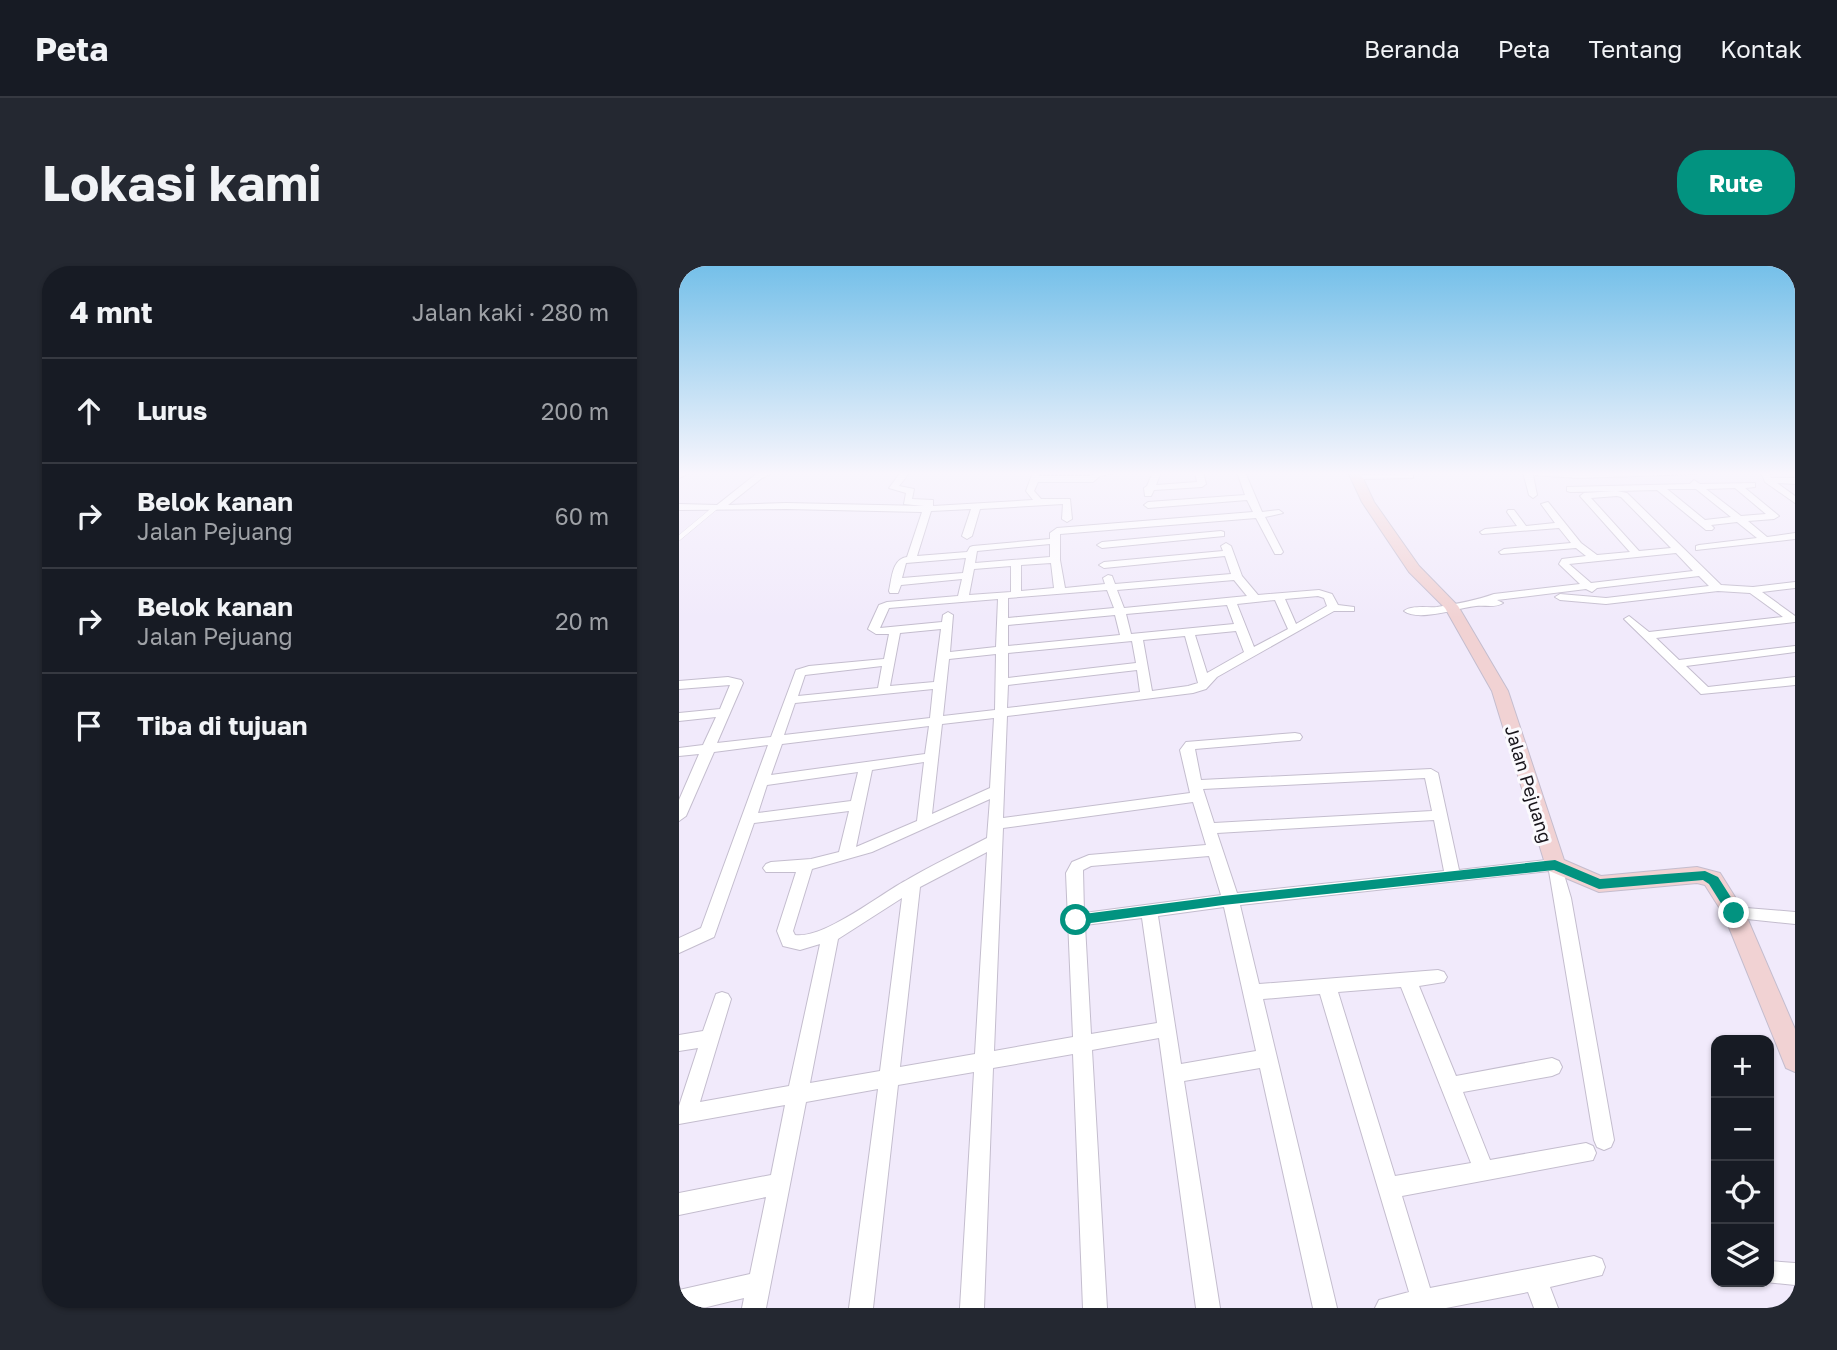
<!DOCTYPE html>
<html lang="id">
<head>
<meta charset="utf-8">
<style>
  :root { --surface:#171b24; --page:#242831; --text:#f1f3f6; --muted:#9ea1a6; --line:#363941; --accent:#029380 }
  body { margin:0; font-family:"Golos Text",sans-serif; background:var(--page); color:var(--text) }
  .controls { position:absolute; right:21px; bottom:21px; display:grid; overflow:hidden; border-radius:14px; box-shadow:0 2px 5px #0004 }
  .controls button { width:63px; height:63px; display:grid; place-items:center; padding:0; border:0; border-bottom:2px solid var(--line); background:var(--surface); color:var(--text); font:35px sans-serif }
  .stop { position:absolute; width:21px; height:21px; margin:-16px; border:5px solid #029380; border-radius:50%; background:#fff }
  .stop.end { background:#029380; border-color:#fff; box-shadow:0 2px 7px #0008 }
  .list { margin:0; padding:0; list-style:none }
  h2 { display:flex; justify-content:space-between; align-items:center; height:91px; margin:0; padding:0 28px; font-size:30px }
  h2 small { font-size:23px; font-weight:400; color:var(--muted) }
  .list li { display:grid; grid-template-columns:46px 1fr auto; gap:21px; align-items:center; box-sizing:border-box; height:105px; padding:0 28px; border-top:2px solid var(--line) }
  .list b { display:block; font-size:26px; white-space:nowrap }
  .list p { margin:0; font-size:23px; white-space:nowrap; color:var(--muted) }
  .list em { font-size:23px; font-style:normal; color:var(--muted) }
  .icon { flex:none; width:38px; height:38px; fill:none; stroke:currentColor; stroke-width:2; stroke-linecap:round; stroke-linejoin:round }
  .map { position:relative; flex:none; width:1116px; height:1042px; overflow:hidden; border-radius:28px }
  header { display:flex; align-items:center; gap:42px; box-sizing:border-box; height:98px; padding:0 35px; background:var(--surface); border-bottom:2px solid var(--line) }
  header strong { font-size:33px }
  nav { display:flex; gap:38px; margin-inline-start:auto; font-size:24px }
  .intro { display:flex; align-items:center; justify-content:space-between; box-sizing:border-box; height:168px; padding:0 42px }
  h1 { margin:0; font-size:49px }
  .button { padding:18px 32px; border-radius:28px; background:var(--accent); color:#fff; font-size:24px; font-weight:700 }
  main { display:flex; gap:42px; padding:0 42px }
  aside { flex:1; background:var(--surface); border-radius:28px; box-shadow:0 2px 5px #0004 }
  .map>svg:first-child { display:block }
  .lines { fill:none; stroke-linecap:round; stroke-linejoin:round }
  .lane-casing { stroke:#c4bdce; stroke-width:5 }
  .street-casing { stroke:#c4bdce; stroke-width:2 }
  .secondary-casing { stroke:#c4bdce; stroke-width:2 }
  .lane { stroke:#fff; stroke-width:4.5 }
  .street { fill:#fff; fill-rule:evenodd }
  .secondary { fill:#f1d2d3; fill-rule:evenodd }
  .route { fill:#029380 }
  .labels { text-anchor:middle; dominant-baseline:central; stroke-width:6; stroke-linejoin:round; paint-order:stroke }
  .street-label { font-size:18px; fill:#18151b; stroke:#fbfafe }
</style>
</head>
<body>
<header>
<strong>Peta</strong>
<nav><a>Beranda</a><a>Peta</a><a>Tentang</a><a>Kontak</a></nav>
</header>
<div class="intro"><h1>Lokasi kami</h1><a class="button">Rute</a></div>
<main>
<aside>
<h2>4 mnt<small>Jalan kaki · 280 m</small></h2>
<ul class="list">
<li><svg class="icon" aria-label="ahead" viewBox="0 0 24 24"><path d="M12 20V5M6 11l6-6 6 6"/></svg><div><b>Lurus</b></div><em>200 m</em></li>
<li><svg class="icon" aria-label="right" viewBox="0 0 24 24"><path d="M7 20v-9h11M14 6l5 5-5 5"/></svg><div><b>Belok kanan</b><p>Jalan Pejuang</p></div><em>60 m</em></li>
<li><svg class="icon" aria-label="right" viewBox="0 0 24 24"><path d="M7 20v-9h11M14 6l5 5-5 5"/></svg><div><b>Belok kanan</b><p>Jalan Pejuang</p></div><em>20 m</em></li>
<li><svg class="icon" aria-label="arrive" viewBox="0 0 24 24"><path d="M6 21V4h12l-3 4 3 4H6"/></svg><div><b>Tiba di tujuan</b></div></li>
</ul>
</aside>
<div class="map">
<svg width="1116" height="1042" viewBox="0 0 1116 1042">
  <rect width="100%" height="100%" fill="#f1eafb"/>
  <g class="lines">
    <g class="lane-casing">
      <path id="lane" d="M 0,272 L 36,242"/>
    </g>
    <g class="street-casing">
      <g id="street">
        <path d="M 1,206 L 12,206 L 0,212 Z"/>
        <path d="M 83,206 L 96,206 L 83,212 L 49,239 L 107,237 L 245,240 L 225,238 L 227,227 L 210,222 L 222,206 L 231,206 L 220,220 L 235,223 L 233,233 L 254,234 L 254,240 L 354,234 L 347,225 L 354,206 L 362,206 L 360,210 L 412,210 L 416,206 L 441,206 L 421,210 L 414,216 L 359,216 L 355,225 L 362,233 L 391,233 L 393,253 L 388,256 L 383,253 L 384,238 L 301,243 L 293,270 L 288,273 L 283,270 L 292,243 L 252,245 L 238,290 L 288,286 L 291,281 L 294,280 L 371,273 L 371,267 L 378,262 L 574,246 L 568,234 L 469,242 L 465,239 L 469,236 L 566,229 L 558,206 L 566,206 L 583,246 L 600,244 L 604,247 L 586,251 L 604,286 L 602,288 L 596,288 L 577,252 L 381,268 L 381,294 L 386,322 L 426,318 L 424,312 L 429,309 L 433,310 L 436,318 L 552,308 L 546,290 L 425,302 L 420,299 L 425,296 L 544,285 L 542,280 L 547,277 L 552,280 L 563,310 L 579,329 L 640,324 L 653,328 L 659,339 L 675,341 L 675,345 L 655,345 L 538,411 L 527,423 L 514,427 L 328,450 L 324,552 L 511,527 L 501,484 L 507,476 L 616,467 L 621,468 L 623,471 L 621,474 L 516,483 L 522,514 L 752,503 L 759,507 L 780,604 L 876,593 L 881,595 L 892,632 L 935,874 L 932,881 L 925,884 L 918,881 L 915,874 L 870,605 L 561,639 L 580,718 L 759,704 L 765,706 L 768,711 L 765,716 L 740,720 L 777,810 L 873,792 L 880,795 L 883,801 L 880,807 L 873,810 L 784,826 L 811,894 L 907,877 L 914,880 L 917,887 L 914,894 L 723,930 L 751,1022 L 915,990 L 923,993 L 926,1001 L 923,1009 L 871,1021 L 879,1042 L 855,1042 L 849,1026 L 767,1042 L 696,1042 L 700,1034 L 730,1026 L 641,728 L 584,733 L 658,1042 L 634,1042 L 581,802 L 505,815 L 541,1042 L 517,1042 L 480,772 L 413,784 L 428,1042 L 404,1042 L 394,788 L 314,802 L 305,1042 L 281,1042 L 295,806 L 219,819 L 194,1042 L 170,1042 L 199,823 L 127,836 L 87,1042 L 63,1042 L 65,1032 L 24,1042 L 0,1042 L 0,1024 L 71,1008 L 87,931 L 0,949 L 0,927 L 92,909 L 106,839 L 0,858 L 0,840 L 19,782 L 0,785 L 0,769 L 24,765 L 37,728 L 43,726 L 49,728 L 52,733 L 21,836 L 110,820 L 141,678 L 121,684 L 104,680 L 98,665 L 117,606 L 87,606 L 84,602 L 87,598 L 92,596 L 132,593 L 160,586 L 170,545 L 75,557 L 35,671 L 0,687 L 0,672 L 22,662 L 89,479 L 35,486 L 7,550 L 0,555 L 0,534 L 20,488 L 0,490 L 0,482 L 24,479 L 37,451 L 0,455 L 0,447 L 41,443 L 51,419 L 0,423 L 0,415 L 49,411 L 62,414 L 64,417 L 38,477 L 92,471 L 117,404 L 130,400 L 205,393 L 210,368 L 197,368 L 189,363 L 200,339 L 208,336 L 279,330 L 283,313 L 222,319 L 219,327 L 211,327 L 210,325 C 213,312 213,293 228,291 L 243,246 L 107,243 L 0,244 L 0,238 L 38,239 L 77,208 ZM 371,278 L 371,291 L 296,297 L 298,285 ZM 287,292 L 284,307 L 223,312 L 227,297 ZM 372,297 L 375,322 L 342,325 L 342,299 ZM 332,300 L 332,326 L 290,329 L 295,303 ZM 555,314 L 568,330 L 445,342 L 438,324 ZM 428,324 L 435,342 L 329,352 L 329,332 ZM 639,330 L 645,332 L 648,340 L 617,358 L 606,333 ZM 319,333 L 317,381 L 271,386 L 274,349 L 269,346 L 264,349 L 263,356 L 201,362 L 210,342 ZM 596,334 L 609,363 L 575,381 L 558,338 ZM 548,339 L 555,358 L 452,368 L 447,348 ZM 436,349 L 441,369 L 329,380 L 329,359 ZM 262,363 L 255,416 L 211,420 L 221,367 ZM 557,365 L 565,386 L 528,407 L 516,369 ZM 506,370 L 519,417 L 509,420 L 473,425 L 464,374 ZM 453,375 L 457,397 L 329,412 L 329,387 ZM 317,388 L 316,444 L 264,450 L 270,393 ZM 203,400 L 199,422 L 119,430 L 126,409 ZM 458,404 L 461,426 L 328,442 L 329,419 ZM 254,423 L 251,452 L 105,469 L 116,437 ZM 315,452 L 311,522 L 253,548 L 263,458 ZM 250,460 L 246,488 L 92,509 L 103,478 ZM 245,496 L 238,555 L 177,581 L 193,504 ZM 179,506 L 172,535 L 79,547 L 88,519 ZM 746,512 L 753,545 L 535,557 L 524,523 ZM 311,533 L 308,572 C 281,586 253,599 226,615 C 200,629 145,673 116,669 L 114,665 L 133,603 L 193,586 ZM 514,536 L 527,579 L 410,589 L 393,596 L 387,607 L 394,771 L 315,785 L 324,562 ZM 755,554 L 765,605 L 558,627 L 538,567 ZM 308,586 L 296,788 L 221,801 L 241,621 ZM 530,590 L 542,629 L 405,647 L 404,604 L 412,600 ZM 223,632 L 201,805 L 131,817 L 159,673 ZM 545,641 L 577,785 L 502,798 L 479,650 ZM 463,652 L 478,757 L 412,768 L 406,659 ZM 722,721 L 792,897 L 716,910 L 659,726 Z"/>
        <path d="M 474,206 L 482,206 L 477,219 L 518,216 L 516,206 L 524,206 L 527,218 L 523,221 L 475,224 L 472,230 L 466,230 L 465,222 L 468,220 Z"/>
        <path d="M 844,206 L 1020,206 L 1016,208 L 899,212 L 854,209 L 858,229 L 854,232 L 850,229 Z"/>
        <path d="M 1082,206 L 1090,206 L 1092,212 L 1116,212 L 1116,218 L 1098,217 L 1116,230 L 1116,237 L 1086,216 Z"/>
        <path d="M 731,208 L 734,208 L 734,212 L 677,213 L 673,211 L 677,209 Z"/>
        <path d="M 1015,214 L 1021,218 L 1076,217 L 1076,221 L 1066,222 L 1100,250 L 1095,253 L 1069,255 L 1088,271 L 1116,267 L 1116,273 L 1017,284 L 1017,280 L 1020,279 L 1078,272 L 1058,256 L 1032,259 L 1035,262 L 1033,264 L 1027,264 L 978,224 L 938,225 L 948,227 L 1042,319 L 1074,321 L 1116,316 L 1116,322 L 1083,326 L 1116,350 L 1116,356 L 977,372 L 1000,394 L 1116,380 L 1116,386 L 1007,400 L 1029,421 L 1116,411 L 1116,419 L 1022,428 L 945,353 L 950,350 L 970,366 L 1104,351 L 1071,327 L 1039,325 L 927,338 L 881,334 L 876,331 L 881,328 L 927,332 L 1030,320 L 1020,310 L 918,322 L 913,326 L 907,323 L 818,334 L 824,337 C 817,342 806,339 797,340 C 778,342 740,356 725,345 C 733,339 748,342 758,341 C 778,338 798,334 815,328 L 901,318 L 880,298 L 883,293 L 907,290 L 897,282 L 822,288 L 820,286 L 825,283 L 892,277 L 880,262 L 803,268 L 801,266 L 806,263 L 838,260 L 828,246 L 829,244 L 835,244 L 847,260 L 876,257 L 862,238 L 869,236 L 902,277 L 918,289 L 951,286 L 901,230 L 905,227 L 936,225 L 891,226 L 888,225 L 888,221 L 1011,218 ZM 1056,222 L 1087,248 L 1062,250 L 1027,223 ZM 988,223 L 1017,223 L 1052,251 L 1026,254 ZM 938,230 L 942,231 L 992,282 L 960,285 L 912,232 ZM 997,287 L 1014,305 L 912,317 L 890,298 Z"/>
        <path d="M 542,265 L 545,266 L 545,270 L 423,282 L 418,279 L 423,276 Z"/>
        <path d="M 1055,641 L 1116,646 L 1116,658 L 1049,651 L 1047,647 L 1049,643 Z"/>
        <path d="M 1090,995 L 1116,997 L 1116,1019 L 1086,1016 L 1090,1016 Z"/>
      </g>
    </g>
    <g class="secondary-casing">
      <path id="secondary" d="M 669,206 L 681,206 L 695,236 L 740,300 L 779,340 L 829,425 L 885,594 L 922,610 L 1018,601 L 1041,607 L 1066,647 L 1116,763 L 1116,806 L 1107,802 L 1045,649 L 1026,619 L 1018,617 L 920,626 L 868,604 L 813,425 L 766,342 L 730,306 L 683,236 Z"/>
    </g>
    <use href="#lane" class="lane"/>
    <use href="#street" class="street"/>
    <use href="#secondary" class="secondary"/>
  </g>
  <linearGradient id="sky" x2="0" y2="1"><stop stop-color="#75c0e9"/><stop offset="0.59" stop-color="#f9f6fd"/><stop offset="1" stop-color="#f9f6fd" stop-opacity="0"/></linearGradient>
  <rect width="1116" height="352" fill="url(#sky)"/>
  <path class="route" d="M 876,594 L 921,613 L 1026,605 L 1039,611 L 1062,647 L 1055,652 L 1050,650 L 1030,618 L 1024,614 L 920,623 L 875,604 L 544,639 L 397,659 L 390,654 L 397,649 L 544,630 Z"/>
  <g class="labels">
    <g class="street-label">
      <text transform="translate(850 518) rotate(73)">Jalan Pejuang</text>
    </g>
  </g>
</svg>
<div class="controls">
<button>+</button>
<button>−</button>
<button><svg class="icon" aria-label="locate" viewBox="0 0 24 24"><circle cx="12" cy="12" r="6"/><path d="M12 2v4M12 18v4M2 12h4M18 12h4"/></svg></button>
<button><svg class="icon" aria-label="layers" viewBox="0 0 24 24"><path d="M12 4l9 5-9 5-9-5zM3 14l9 5 9-5"/></svg></button>
</div>
<div class="stop" style="left:397px;top:654px"></div>
<div class="stop end" style="left:1055px;top:647px"></div>
</div>
</main>
</body>
</html>
